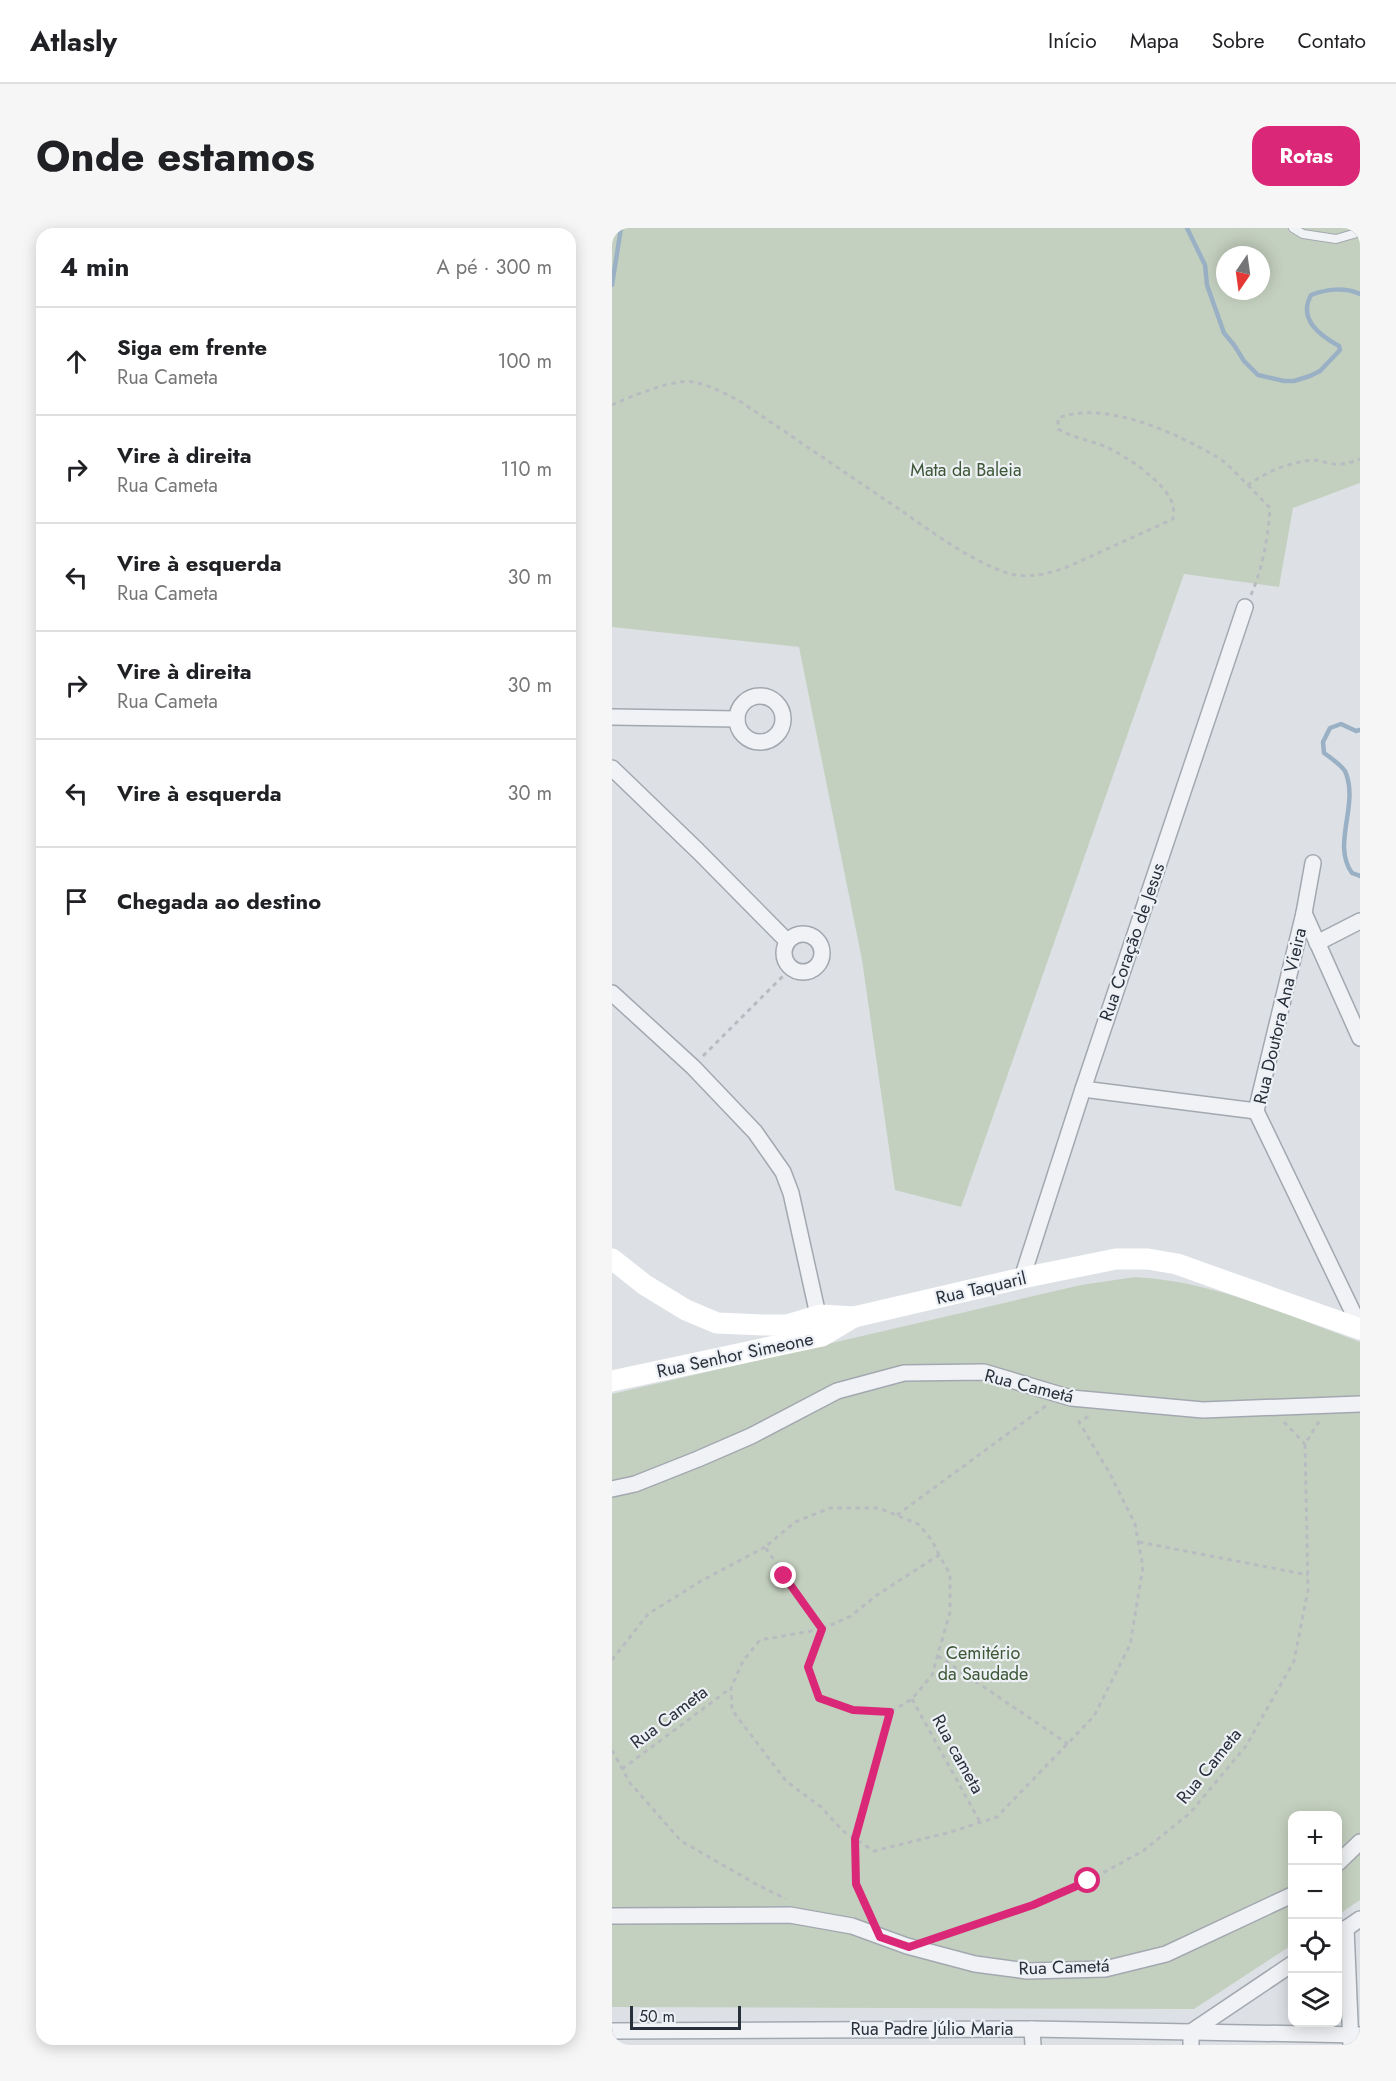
<!DOCTYPE html>
<html lang="pt">
<head>
<meta charset="utf-8">
<style>
  :root { --surface:#fff; --page:#f6f6f6; --text:#202124; --muted:#757577; --line:#e0e0e0; --accent:#db2777 }
  body { margin:0; font-family:Jost,sans-serif; background:var(--page); color:var(--text) }
  .controls { position:absolute; right:18px; bottom:18px; display:grid; overflow:hidden; border-radius:12px; box-shadow:0 3px 15px #0003 }
  .controls button { width:54px; height:54px; display:grid; place-items:center; padding:0; border:0; border-bottom:2px solid var(--line); background:var(--surface); color:var(--text); font:30px sans-serif }
  .compass { position:absolute; left:604px; top:18px; width:54px; height:54px; border-radius:50%; background:var(--surface); box-shadow:0 3px 15px #0003; rotate:193deg }
  .scale { position:absolute; left:18px; bottom:15px; width:111px; box-sizing:border-box; padding-left:6px; border:3px solid #28303c; border-top:0; font-size:16px; line-height:21px; white-space:nowrap; color:#28303c; -webkit-text-stroke:4px #edf0f4; paint-order:stroke }
  .stop { position:absolute; width:18px; height:18px; margin:-14px; border:4px solid #db2777; border-radius:50%; background:#fff }
  .stop.end { background:#db2777; border-color:#fff; box-shadow:0 2px 6px #0008 }
  .list { margin:0; padding:0; list-style:none }
  h2 { display:flex; justify-content:space-between; align-items:center; height:78px; margin:0; padding:0 24px; font-size:26px }
  h2 small { font-size:20px; font-weight:400; color:var(--muted) }
  .list li { display:grid; grid-template-columns:39px 1fr auto; gap:18px; align-items:center; box-sizing:border-box; height:108px; padding:0 24px; border-top:2px solid var(--line) }
  .list b { display:block; font-size:22px; white-space:nowrap }
  .list p { margin:0; font-size:20px; white-space:nowrap; color:var(--muted) }
  .list em { font-size:20px; font-style:normal; color:var(--muted) }
  .icon { flex:none; width:33px; height:33px; fill:none; stroke:currentColor; stroke-width:2; stroke-linecap:round; stroke-linejoin:round }
  .map { position:relative; flex:none; width:748px; height:1817px; overflow:hidden; border-radius:18px }
  header { display:flex; align-items:center; gap:36px; box-sizing:border-box; height:84px; padding:0 30px; background:var(--surface); border-bottom:2px solid var(--line) }
  header strong { font-size:28px }
  nav { display:flex; gap:33px; margin-inline-start:auto; font-size:21px }
  .intro { display:flex; align-items:center; justify-content:space-between; box-sizing:border-box; height:144px; padding:0 36px }
  h1 { margin:0; font-size:42px }
  .button { padding:15px 27px; border-radius:18px; background:var(--accent); color:#fff; font-size:21px; font-weight:700 }
  main { display:flex; gap:36px; padding:0 36px }
  aside { flex:1; background:var(--surface); border-radius:18px; box-shadow:0 3px 15px #0003 }
  .map>svg:first-child { display:block }
  .green { fill:#c4d0bf; fill-rule:evenodd }
  .lines { fill:none; stroke-linecap:round; stroke-linejoin:round }
  .stream { stroke:#9ab1c5; stroke-width:4.5 }
  .lane-casing { stroke:#a3a8b0; stroke-width:10 }
  .street-casing { stroke:#a3a8b0; stroke-width:18 }
  .path { stroke:#b8bcc1; stroke-width:3; stroke-dasharray:4.5 4.5; stroke-linecap:butt }
  .lane { stroke:#f0f2f5; stroke-width:8 }
  .street { stroke:#f0f2f5; stroke-width:15 }
  .secondary { stroke:#fff; stroke-width:21 }
  .route { stroke:#db2777; stroke-width:8 }
  .labels { text-anchor:middle; dominant-baseline:central; stroke-width:4.5; stroke-linejoin:round; paint-order:stroke }
  .park-label { font-size:18px; fill:#3d5736; stroke:#edf0f4 }
  .street-label { font-size:18px; fill:#28303c; stroke:#edf0f4 }
</style>
</head>
<body>
<header>
<strong>Atlasly</strong>
<nav><a>Início</a><a>Mapa</a><a>Sobre</a><a>Contato</a></nav>
</header>
<div class="intro"><h1>Onde estamos</h1><a class="button">Rotas</a></div>
<main>
<aside>
<h2>4 min<small>A pé · 300 m</small></h2>
<ul class="list">
<li><svg class="icon" aria-label="ahead" viewBox="0 0 24 24"><path d="M12 20V5M6 11l6-6 6 6"/></svg><div><b>Siga em frente</b><p>Rua Cameta</p></div><em>100 m</em></li>
<li><svg class="icon" aria-label="right" viewBox="0 0 24 24"><path d="M7 20v-9h11M14 6l5 5-5 5"/></svg><div><b>Vire à direita</b><p>Rua Cameta</p></div><em>110 m</em></li>
<li><svg class="icon" aria-label="left" viewBox="0 0 24 24"><path d="M17 20v-9H6M10 6l-5 5 5 5"/></svg><div><b>Vire à esquerda</b><p>Rua Cameta</p></div><em>30 m</em></li>
<li><svg class="icon" aria-label="right" viewBox="0 0 24 24"><path d="M7 20v-9h11M14 6l5 5-5 5"/></svg><div><b>Vire à direita</b><p>Rua Cameta</p></div><em>30 m</em></li>
<li><svg class="icon" aria-label="left" viewBox="0 0 24 24"><path d="M17 20v-9H6M10 6l-5 5 5 5"/></svg><div><b>Vire à esquerda</b></div><em>30 m</em></li>
<li><svg class="icon" aria-label="arrive" viewBox="0 0 24 24"><path d="M6 21V4h12l-3 4 3 4H6"/></svg><div><b>Chegada ao destino</b></div></li>
</ul>
</aside>
<div class="map">
<svg width="748" height="1817" viewBox="0 0 748 1817">
  <rect width="100%" height="100%" fill="#dde1e6"/>
  <g class="green">
    <path d="M 0,0 L 748,0 L 748,255 L 681,280 L 667,359 L 572,346 L 349,979 L 283,962 L 250,732 L 187,419 L 0,399 ZM 613,27 L 649,27 L 649,63 L 613,63 Z"/>
    <path d="M 523,1049 C 601,1053 675,1087 748,1114 L 748,1672 L 726,1687 L 726,1588 L 680,1588 L 680,1717 L 582,1781 L 0,1779 L 0,1166 L 469,1057 Z"/>
  </g>
  <g class="lines">
    <g class="stream">
      <path d="M 575,0 L 593,37 L 595,57 L 612,105 L 622,117 L 632,133 L 646,147 L 672,153 L 682,153 L 698,148 L 708,143 L 728,122 L 727,118 C 707,107 686,91 699,67 C 714,61 733,59 748,66"/>
      <path d="M 0,57 L 9,0"/>
      <path d="M 748,502 L 744,503 L 729,496 L 718,500 L 711,514 L 712,525 C 719,530 728,536 733,543 C 748,576 719,616 740,645 L 748,648"/>
    </g>
    <g class="lane-casing">
      <path id="lane" d="M 681,0 L 691,6 L 724,11 L 748,4"/>
    </g>
    <g class="street-casing">
      <g id="street">
        <circle cx="148" cy="491" r="23"/>
        <path d="M 0,489 L 125,491"/>
        <path d="M 0,540 L 86,623 L 175,713"/>
        <path d="M 701,635 L 692,685 L 644,883 L 748,1099"/>
        <path d="M 692,685 L 748,810"/>
        <circle cx="191" cy="725" r="19"/>
        <path d="M 705,715 L 748,693"/>
        <path d="M 0,765 L 81,839 L 143,904 L 171,944 L 179,965 L 208,1096"/>
        <path d="M 471,861 L 644,883"/>
        <path d="M 410,1050 L 471,861 L 633,379"/>
        <path d="M 0,1261 L 23,1256 L 86,1231 L 139,1208 L 225,1163 L 292,1145 L 372,1144 L 459,1170 L 591,1182 L 748,1176"/>
        <path d="M 726,1635 L 748,1614"/>
        <path d="M 0,1688 L 178,1687 L 240,1698 L 295,1718 L 363,1736 L 415,1743 L 493,1741 L 554,1726 L 680,1667"/>
        <path d="M 734,1700 L 739,1817"/>
        <path d="M 726,1706 L 748,1691"/>
        <path d="M 420,1801 L 421,1817"/>
        <path d="M 0,1803 L 420,1801 L 748,1807"/>
        <path d="M 579,1817 L 579,1804 L 680,1736"/>
      </g>
    </g>
    <g class="path">
      <path d="M 0,177 C 17,169 63,150 81,154 C 98,157 114,166 129,174 C 181,209 232,244 284,279 C 319,303 355,331 395,345 C 414,351 435,346 453,340 L 561,291 C 561,287 562,281 561,277 C 554,255 515,228 494,219 C 478,212 461,210 446,201 L 446,190 C 494,172 564,205 605,229 C 617,236 626,248 636,257 C 656,243 678,234 702,232 C 707,232 711,234 716,235 C 727,238 737,235 748,231"/>
      <path d="M 636,257 L 658,280 C 656,310 651,339 639,367"/>
      <path d="M 91,828 L 179,740"/>
      <path d="M 672,1194 L 693,1216"/>
      <path d="M 285,1287 L 435,1177"/>
      <path d="M 527,1314 L 696,1347"/>
      <path d="M 327,1327 L 320,1312 L 306,1296 L 267,1280 L 218,1280 L 183,1294 L 153,1319 L 210,1401 L 239,1388 L 265,1367 L 327,1327 L 338,1346 L 338,1384 L 320,1447 L 300,1471 L 278,1484 L 241,1482 L 207,1470 L 196,1439 L 210,1401 L 148,1412 L 131,1433 L 119,1460 L 120,1482 L 174,1553 L 209,1579 L 231,1603 L 262,1623 L 335,1605 L 385,1589 L 482,1488 L 518,1417 L 531,1339 L 523,1296 L 497,1244 L 467,1194 L 479,1187"/>
      <path d="M 326,1428 L 456,1516"/>
      <path d="M 0,1432 L 36,1386 L 89,1353 L 153,1319"/>
      <path d="M 300,1471 L 368,1594"/>
      <path d="M 0,1522 L 18,1555 L 69,1613 L 144,1656 L 174,1671"/>
      <path d="M 10,1541 L 119,1460"/>
      <path d="M 260,1691 L 244,1656 L 243,1611 L 278,1484"/>
      <path d="M 324,1710 L 421,1677 L 476,1653 L 531,1623 L 578,1585 L 634,1518 L 682,1433 L 696,1362 L 693,1216 L 708,1192"/>
    </g>
    <use href="#lane" class="lane"/>
    <use href="#street" class="street"/>
    <g class="secondary">
      <path d="M 0,1031 L 33,1057 L 74,1082 L 105,1095 L 152,1097 L 175,1097 L 208,1087 L 242,1089 L 410,1050 L 504,1031 L 536,1031 L 565,1036 L 748,1101"/>
      <path d="M 0,1153 L 210,1108 L 242,1089"/>
    </g>
  </g>
  <g class="lines">
    <path class="route" d="M 172,1348 L 210,1401 L 196,1439 L 207,1470 L 241,1482 L 278,1484 L 243,1611 L 244,1656 L 268,1709 L 297,1719 L 421,1677 L 476,1653"/>
  </g>
  <g class="labels">
    <g class="park-label">
      <text x="354" y="242">Mata da Baleia</text>
      <text x="371" y="1425">Cemitério<tspan x="371" dy="21">da Saudade</tspan></text>
    </g>
    <g class="street-label">
      <text transform="translate(520 714) rotate(-71)">Rua Coração de Jesus</text>
      <text transform="translate(668 788) rotate(-77)">Rua Doutora Ana Vieira</text>
      <text transform="translate(369 1060) rotate(-13)">Rua Taquaril</text>
      <text transform="translate(123 1127) rotate(-12)">Rua Senhor Simeone</text>
      <text transform="translate(417 1158) rotate(14)">Rua Cametá</text>
      <text transform="translate(57 1489) rotate(-37)">Rua Cameta</text>
      <text transform="translate(346 1526) rotate(61)">Rua cameta</text>
      <text transform="translate(597 1538) rotate(-51)">Rua Cameta</text>
      <text transform="translate(452 1739) rotate(-2)">Rua Cametá</text>
      <text x="320" y="1801">Rua Padre Júlio Maria</text>
    </g>
  </g>
</svg>
<div class="controls">
<button>+</button>
<button>−</button>
<button><svg class="icon" aria-label="locate" viewBox="0 0 24 24"><circle cx="12" cy="12" r="6"/><path d="M12 2v4M12 18v4M2 12h4M18 12h4"/></svg></button>
<button><svg class="icon" aria-label="layers" viewBox="0 0 24 24"><path d="M12 4l9 5-9 5-9-5zM3 14l9 5 9-5"/></svg></button>
</div>
<svg class="compass" viewBox="-18 -18 36 36"><path d="M0-13l5 13h-10z" fill="#e53935"/><path d="M0 13l5-13h-10z" fill="#757577"/></svg>
<div class="scale">50 m</div>
<div class="stop" style="left:476px;top:1653px"></div>
<div class="stop end" style="left:172px;top:1348px"></div>
</div>
</main>
</body>
</html>
